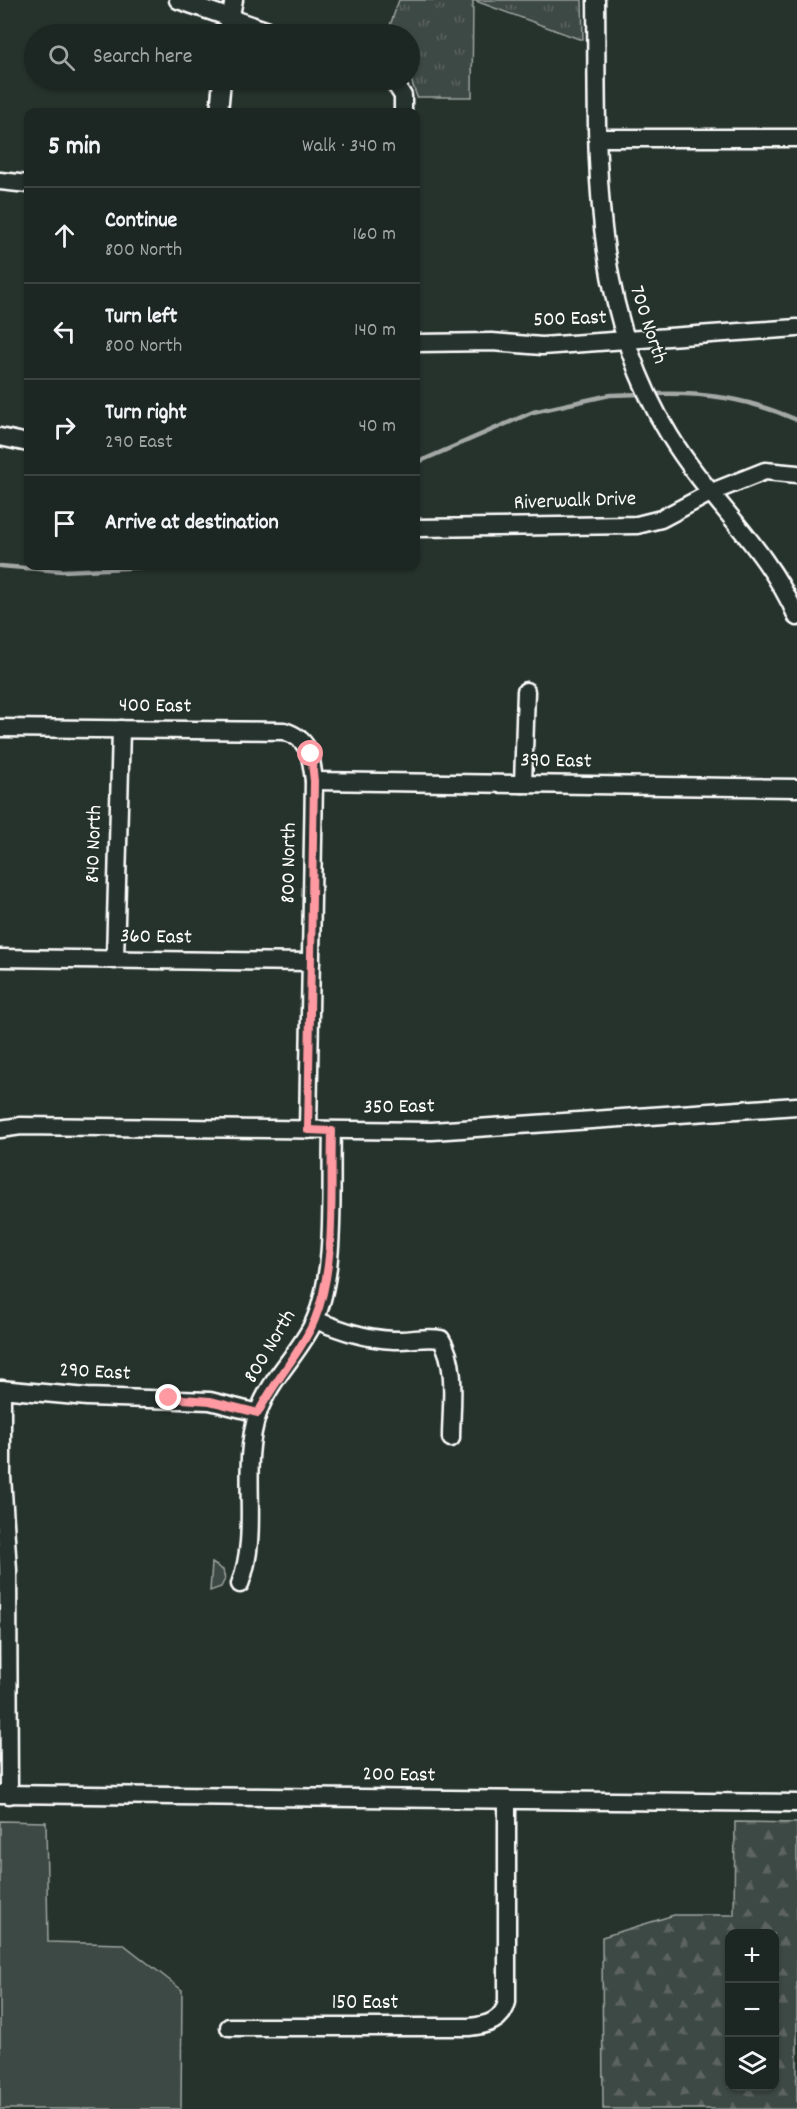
<!DOCTYPE html>
<html lang="en">
<head>
<meta charset="utf-8">
<style>
  :root { --surface:#1c2622; --page:#29322f; --text:#f1f3f6; --muted:#a0a5a5; --line:#3a4340 }
  body { margin:0; font-family:Dekko,sans-serif; background:var(--page); color:var(--text) }
  .controls { position:absolute; right:18px; bottom:18px; display:grid; overflow:hidden; border-radius:12px; box-shadow:0 2px 4px #0004 }
  .controls button { width:54px; height:54px; display:grid; place-items:center; padding:0; border:0; border-bottom:2px solid var(--line); background:var(--surface); color:var(--text); font:30px sans-serif }
  .stop { position:absolute; width:18px; height:18px; margin:-14px; border:4px solid #ff9aa2; border-radius:50%; background:#fff }
  .stop.end { background:#ff9aa2; border-color:#fff; box-shadow:0 2px 6px #0008 }
  .list { margin:0; padding:0; list-style:none }
  h2 { display:flex; justify-content:space-between; align-items:center; height:78px; margin:0; padding:0 24px; font-size:26px }
  h2 small { font-size:20px; font-weight:400; color:var(--muted) }
  .list li { display:grid; grid-template-columns:39px 1fr auto; gap:18px; align-items:center; box-sizing:border-box; height:96px; padding:0 24px; border-top:2px solid var(--line) }
  .list b { display:block; font-size:22px; white-space:nowrap }
  .list p { margin:0; font-size:20px; white-space:nowrap; color:var(--muted) }
  .list em { font-size:20px; font-style:normal; color:var(--muted) }
  .icon { flex:none; width:33px; height:33px; fill:none; stroke:currentColor; stroke-width:2; stroke-linecap:round; stroke-linejoin:round }
  .map { position:relative; flex:none; width:797px; height:2109px; overflow:hidden }
  .search { position:absolute; background:var(--surface); box-shadow:0 2px 4px #0004; left:24px; top:24px; width:396px; height:66px; display:flex; align-items:center; gap:15px; box-sizing:border-box; padding:0 21px; border-radius:33px; color:var(--muted); font-size:22px }
  .panel { position:absolute; background:var(--surface); box-shadow:0 2px 4px #0004; left:24px; top:108px; width:396px; height:462px; border-radius:12px }
  .map>svg:first-child { display:block }
  .grass { fill:#3e4944; stroke:#9ea4a2; stroke-width:1.5 }
  .forest { fill:url(#forest-firs); stroke:#9ea4a2; stroke-width:1.5; fill-rule:evenodd }
  .park { fill:url(#park-tufts); stroke:#9ea4a2; stroke-width:1.5 }
  .lines { fill:none; stroke-linecap:round; stroke-linejoin:round }
  .stream { stroke:#a4a9a7; stroke-width:4.5 }
  .minor-casing { stroke:#fff; stroke-width:21 }
  .minor { stroke:#26332d; stroke-width:16 }
  .route { stroke:#ff9aa2; stroke-width:8 }
  .labels { text-anchor:middle; dominant-baseline:central; stroke-width:4.5; stroke-linejoin:round; paint-order:stroke }
  .street-label { font-size:21px; fill:#fff; stroke:#26332d }
</style>
</head>
<body>
<div class="map">
<svg width="797" height="2109" viewBox="0 0 797 2109">
  <defs>
    <pattern id="forest-firs" width="22" height="20" patternUnits="userSpaceOnUse" patternTransform="scale(1.5)"><rect width="22" height="20" fill="#3e4944"/><path d="M5 1l3.5 6h-7zM16 11l3.5 6h-7z" fill="#5b6460"/></pattern>
    <pattern id="park-tufts" width="24" height="20" patternUnits="userSpaceOnUse" patternTransform="scale(1.5)"><rect width="24" height="20" fill="#3e4944"/><path d="M3 7l-1-3M5 7V3M7 7l1-3M15 17l-1-3M17 17v-4M19 17l1-3" fill="none" stroke="#5b6460"/></pattern>
  </defs>
  <rect width="100%" height="100%" fill="#26332d"/>
  <filter id="ink" filterUnits="userSpaceOnUse"><feTurbulence type="fractalNoise" baseFrequency=".0167" numOctaves="2"/><feDisplacementMap in="SourceGraphic" scale="12" xChannelSelector="R" yChannelSelector="G"/><feConvolveMatrix kernelMatrix="1 2 1 2 8 2 1 2 1" color-interpolation-filters="sRGB"/></filter>
  <g filter="url(#ink)">
    <g class="grass">
      <path d="M 212,1563 L 223,1570 L 225,1579 L 221,1587 L 210,1591 Z"/>
      <path d="M 0,1821 L 46,1822 L 48,1942 L 123,1944 L 182,1990 L 181,2109 L 0,2109 Z"/>
    </g>
    <path class="forest" d="M 735,1822 L 797,1823 L 797,2109 L 603,2109 L 602,1937 L 674,1915 L 734,1915 ZM 730,1934 L 774,1934 L 774,2086 L 730,2086 Z"/>
    <g class="park">
      <path d="M 399,0 L 473,0 L 472,97 L 417,97 L 410,77 L 410,34 L 387,34 Z"/>
      <path d="M 473,0 L 582,0 L 583,39 L 579,39 Z"/>
    </g>
    <g class="lines">
      <g class="stream">
        <path d="M 651,394 C 705,392 747,398 797,420"/>
        <path d="M 416,463 L 533,412 L 610,395 L 643,394"/>
        <path d="M 0,566 L 62,571 L 170,566"/>
      </g>
      <g class="minor-casing">
        <g id="minor">
          <path d="M 178,0 L 277,34"/>
          <path d="M 596,0 C 598,151 587,302 670,436 C 709,500 767,547 797,617"/>
          <path d="M 227,34 L 234,0"/>
          <path d="M 393,80 L 403,96 L 403,112"/>
          <path d="M 219,112 L 222,80"/>
          <path d="M 598,138 L 797,138"/>
          <path d="M 0,181 L 28,184"/>
          <path d="M 416,343 L 492,342 L 542,346 L 797,328"/>
          <path d="M 0,437 L 28,443"/>
          <path d="M 416,528 L 637,525 L 661,519 L 712,492 L 765,471 L 797,474"/>
          <path d="M 0,728 L 284,731 C 310,739 311,756 314,781 L 308,1130"/>
          <path d="M 314,781 L 797,788"/>
          <path d="M 523,784 L 526,691"/>
          <path d="M 0,958 L 311,962"/>
          <path d="M 115,960 L 121,729"/>
          <path d="M 0,1129 L 21,1126 L 432,1131 L 797,1106"/>
          <path d="M 315,1320 C 341,1330 365,1339 394,1340 C 410,1341 425,1336 441,1339 C 458,1366 451,1407 451,1438"/>
          <path d="M 0,1389 L 87,1397 L 210,1401 L 258,1413"/>
          <path d="M 2,1389 L 2,1476 L 8,1570 L 9,1795"/>
          <path d="M 240,1584 C 261,1530 239,1468 258,1413 C 270,1378 300,1353 315,1320 C 337,1270 330,1186 332,1131"/>
          <path d="M 0,1794 L 797,1803"/>
          <path d="M 229,2027 L 469,2027 C 488,2025 502,2021 507,2002 L 507,1800"/>
        </g>
      </g>
      <use href="#minor" class="minor"/>
    </g>
  </g>
  <g class="lines" filter="url(#ink)">
    <path class="route" d="M 169,1398 L 210,1401 L 258,1413 C 274,1381 302,1351 315,1319 C 337,1264 330,1189 332,1131 L 308,1130 L 314,781 L 311,754"/>
  </g>
  <g class="labels">
    <g class="street-label">
      <text transform="translate(570 320) rotate(-2)">500 East</text>
      <text transform="translate(647 325) rotate(72)">700 North</text>
      <text transform="translate(575 502) rotate(-2)">Riverwalk Drive</text>
      <text transform="translate(155 707) rotate(1)">400 East</text>
      <text transform="translate(556 762) rotate(1)">390 East</text>
      <text transform="translate(95 844) rotate(-88)">840 North</text>
      <text transform="translate(290 863) rotate(-89)">800 North</text>
      <text transform="translate(156 938) rotate(1)">360 East</text>
      <text transform="translate(399 1108) rotate(-1)">350 East</text>
      <text transform="translate(271 1347) rotate(-59)">800 North</text>
      <text transform="translate(95 1373) rotate(3)">290 East</text>
      <text transform="translate(399 1776) rotate(1)">200 East</text>
      <text x="365" y="2004">150 East</text>
    </g>
  </g>
</svg>
<div class="controls">
<button>+</button>
<button>−</button>
<button><svg class="icon" aria-label="layers" viewBox="0 0 24 24"><path d="M12 4l9 5-9 5-9-5zM3 14l9 5 9-5"/></svg></button>
</div>
<div class="stop" style="left:311px;top:754px"></div>
<div class="stop end" style="left:169px;top:1398px"></div>
<div class="search"><svg class="icon" aria-label="search" viewBox="0 0 24 24"><circle cx="10" cy="10" r="6"/><path d="M15 15l6 6"/></svg>Search here</div>
<section class="panel">
<h2>5 min<small>Walk · 340 m</small></h2>
<ul class="list">
<li><svg class="icon" aria-label="ahead" viewBox="0 0 24 24"><path d="M12 20V5M6 11l6-6 6 6"/></svg><div><b>Continue</b><p>800 North</p></div><em>160 m</em></li>
<li><svg class="icon" aria-label="left" viewBox="0 0 24 24"><path d="M17 20v-9H6M10 6l-5 5 5 5"/></svg><div><b>Turn left</b><p>800 North</p></div><em>140 m</em></li>
<li><svg class="icon" aria-label="right" viewBox="0 0 24 24"><path d="M7 20v-9h11M14 6l5 5-5 5"/></svg><div><b>Turn right</b><p>290 East</p></div><em>40 m</em></li>
<li><svg class="icon" aria-label="arrive" viewBox="0 0 24 24"><path d="M6 21V4h12l-3 4 3 4H6"/></svg><div><b>Arrive at destination</b></div></li>
</ul>
</section>
</div>
</body>
</html>
